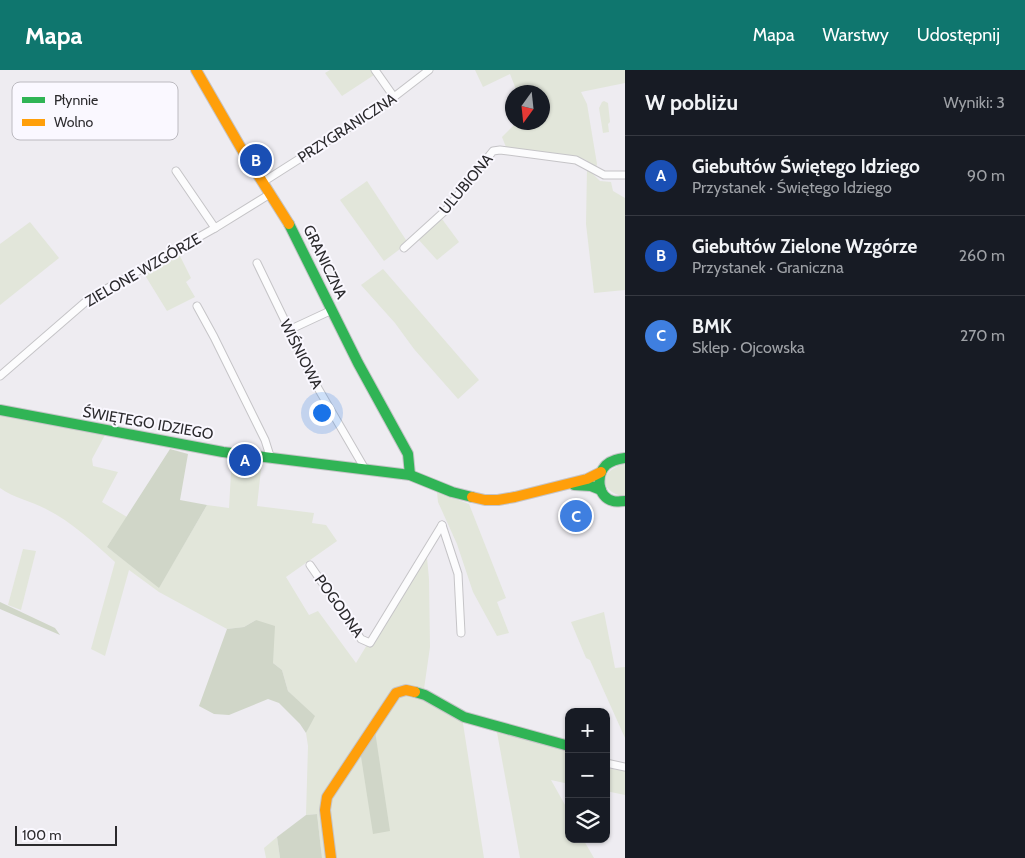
<!DOCTYPE html>
<html lang="pl">
<head>
<meta charset="utf-8">
<style>
  :root { --surface:#171b24; --page:#242831; --text:#f1f3f6; --muted:#9ea1a6; --line:#363941; --accent:#0f766e }
  body { margin:0; font-family:Cabin,sans-serif; background:var(--page); color:var(--text) }
  .controls { position:absolute; right:15px; bottom:15px; display:grid; overflow:hidden; border-radius:10px; box-shadow:0 1px 4px #0004 }
  .controls button { width:45px; height:45px; display:grid; place-items:center; padding:0; border:0; border-bottom:1px solid var(--line); background:var(--surface); color:var(--text); font:25px sans-serif }
  .compass { position:absolute; left:505px; top:15px; width:45px; height:45px; border-radius:50%; background:var(--surface); box-shadow:0 1px 4px #0004; rotate:195deg }
  .scale { position:absolute; left:15px; bottom:12px; width:102px; box-sizing:border-box; padding-left:5px; border:2px solid #2b2a2d; border-top:0; font-size:14px; line-height:18px; white-space:nowrap; color:#2b2a2d; -webkit-text-stroke:4px #faf8ff; paint-order:stroke }
  .you { position:absolute; left:321px; top:342px; width:18px; height:18px; margin:-12px; border:4px solid #fff; border-radius:50%; background:#1a73e8; box-shadow:0 0 0 8px #1a73e833 }
  .badge { display:grid; place-items:center; width:32px; height:32px; border-radius:50%; background:var(--accent); color:#fff; font-size:16px; font-weight:700 }
  .pin { position:absolute; translate:-50% -50%; border:2px solid #fff; box-shadow:0 1px 5px #0006 }
  .list { margin:0; padding:0; list-style:none }
  h2 { display:flex; justify-content:space-between; align-items:center; height:65px; margin:0; padding:0 20px; font-size:21px }
  h2 small { font-size:16px; font-weight:400; color:var(--muted) }
  .list li { display:grid; grid-template-columns:32px 1fr auto; gap:15px; align-items:center; box-sizing:border-box; height:80px; padding:0 20px; border-top:1px solid var(--line) }
  .list b { display:block; font-size:19px; white-space:nowrap }
  .list p { margin:0; font-size:16px; white-space:nowrap; color:var(--muted) }
  .list em { font-size:16px; font-style:normal; color:var(--muted) }
  .icon { flex:none; width:28px; height:28px; fill:none; stroke:currentColor; stroke-width:2; stroke-linecap:round; stroke-linejoin:round }
  .map { position:relative; flex:none; width:625px; height:788px; overflow:hidden }
  header { display:flex; align-items:center; gap:30px; box-sizing:border-box; height:70px; padding:0 25px; background:var(--accent); color:#fff }
  header strong { font-size:24px }
  nav { display:flex; gap:28px; margin-inline-start:auto; font-size:18px }
  main { display:flex }
  aside { flex:1; background:var(--surface) }
  .map>svg:first-child { display:block }
  .green { fill:#e2e6da }
  .forest { fill:#d0d6c8 }
  .lines { fill:none; stroke-linecap:round; stroke-linejoin:round }
  .street-casing { stroke:#c5c4c7; stroke-width:9 }
  .fast-casing { stroke:#c5c4c7; stroke-width:12 }
  .slow-casing { stroke:#c5c4c7; stroke-width:12 }
  .street { stroke:#fcfcfd; stroke-width:7 }
  .fast { stroke:#30b455; stroke-width:10 }
  .slow { stroke:#ff9f0a; stroke-width:10 }
  .labels { text-anchor:middle; dominant-baseline:central; stroke-width:4; stroke-linejoin:round; paint-order:stroke }
  .street-label { font-size:15px; fill:#2b2a2d; stroke:#faf8ff }
  .key { fill:#faf8ff; stroke:#bcbac0; stroke-width:1 }
  .key-label { font-size:14px; fill:#2b2a2d }
</style>
</head>
<body>
<header>
<strong>Mapa</strong>
<nav><a>Mapa</a><a>Warstwy</a><a>Udostępnij</a></nav>
</header>
<main>
<div class="map">
<svg width="625" height="788" viewBox="0 0 625 788">
  <rect width="100%" height="100%" fill="#eeecf1"/>
  <g class="green">
    <path d="M 330,0 L 371,0 L 374,5 L 342,26 L 325,3 Z"/>
    <path d="M 475,0 L 625,0 L 625,13 L 581,22 L 587,34 L 597,94 L 596,98 L 586,90 L 577,87 L 527,82 L 506,77 L 502,67 L 516,53 L 542,52 L 542,22 L 517,22 L 510,4 L 483,17 Z"/>
    <path d="M 604,31 L 608,33 L 610,52 L 608,54 L 609,62 L 603,63 L 599,38 L 602,32 Z"/>
    <path d="M 587,98 L 600,111 L 611,112 L 613,121 L 625,128 L 625,220 L 594,223 L 586,154 Z"/>
    <path d="M 367,111 L 408,173 L 384,191 L 340,130 Z"/>
    <path d="M 442,149 L 459,172 L 437,190 L 418,169 Z"/>
    <path d="M 30,152 L 59,188 L 0,235 L 0,174 Z"/>
    <path d="M 178,182 L 191,208 L 186,212 L 195,227 L 167,241 L 143,202 Z"/>
    <path d="M 383,199 L 479,310 L 458,329 L 414,279 L 395,253 L 361,215 Z"/>
    <path d="M 0,344 L 105,365 L 92,389 L 93,396 L 118,402 L 102,432 L 127,447 L 107,477 L 159,517 L 207,435 L 229,438 L 232,385 L 262,390 L 257,436 L 314,443 L 312,453 L 326,455 L 337,471 L 286,507 L 309,545 L 318,541 L 356,593 L 426,477 L 429,509 L 430,577 L 423,626 L 462,647 L 484,788 L 322,788 L 317,744 L 306,745 L 308,676 L 306,663 L 314,646 L 288,621 L 282,600 L 273,593 L 256,550 L 244,557 L 227,559 L 159,522 L 129,500 L 105,586 L 91,579 L 115,492 C 94,473 72,452 46,439 C 31,431 14,428 0,418 Z"/>
    <path d="M 624,393 L 625,393 L 625,426 C 613,426 597,414 609,402 C 613,398 619,396 624,393 Z"/>
    <path d="M 437,422 L 469,434 L 506,528 L 497,532 L 509,563 L 497,566 L 473,522 L 457,474 L 438,432 Z"/>
    <path d="M 23,479 L 36,481 L 21,540 L 8,535 Z"/>
    <path d="M 604,542 L 615,598 L 625,597 L 625,668 L 590,590 L 586,588 L 571,552 Z"/>
    <path d="M 496,657 L 569,679 L 569,714 L 551,710 L 569,742 L 569,769 L 583,769 L 594,788 L 520,788 Z"/>
    <path d="M 606,698 L 625,701 L 625,725 L 606,721 Z"/>
    <path d="M 277,767 L 280,788 L 266,788 L 264,778 Z"/>
  </g>
  <g class="forest">
    <path d="M 170,379 L 188,384 L 180,430 L 207,435 L 159,518 L 107,477 Z"/>
    <path d="M 0,532 L 55,558 L 60,565 L 0,539 Z"/>
    <path d="M 256,550 L 275,556 L 273,593 L 282,600 L 288,621 L 315,646 L 306,663 L 300,654 L 279,633 L 268,629 L 229,645 L 214,644 L 199,636 L 227,559 L 244,557 Z"/>
    <path d="M 375,661 L 390,761 L 373,764 L 360,680 Z"/>
    <path d="M 317,744 L 322,788 L 280,788 L 277,767 L 306,745 Z"/>
  </g>
  <g class="lines">
    <g class="street-casing">
      <g id="street">
        <path d="M 375,0 L 394,27"/>
        <path d="M 176,101 L 215,158"/>
        <path d="M 263,112 L 381,37 L 429,0"/>
        <path d="M 404,178 L 447,139 L 493,81 L 500,80 L 576,90 L 604,105 L 625,105"/>
        <path d="M 257,193 L 315,313 L 365,399"/>
        <path d="M 197,236 L 214,267 L 265,370 L 271,389"/>
        <path d="M 289,260 L 332,240"/>
        <path d="M 0,306 L 90,228 L 215,158 L 270,124"/>
        <path d="M 442,455 L 458,504 L 461,563"/>
        <path d="M 310,495 L 361,569 L 370,573 L 442,455"/>
        <path d="M 606,693 L 625,697"/>
      </g>
    </g>
    <g class="fast-casing">
      <g id="fast">
        <path d="M 289,154 L 358,293 L 408,384 L 410,405"/>
        <path d="M 0,340 L 223,382 L 410,405 L 452,422 L 472,427"/>
        <path d="M 625,388 C 618,389 612,390 606,395 C 596,405 597,427 613,431 C 616,432 621,431 625,431"/>
        <path d="M 574,415 L 591,416 L 601,420"/>
        <path d="M 415,622 L 425,625 L 464,647 L 569,676"/>
      </g>
    </g>
    <g class="slow-casing">
      <g id="slow">
        <path d="M 196,0 L 241,78 L 289,154"/>
        <path d="M 472,427 L 485,430 L 498,430 L 515,427 L 587,409 L 601,402"/>
        <path d="M 331,788 L 325,740 L 327,727 L 396,623 L 406,620 L 415,622"/>
      </g>
    </g>
    <use href="#street" class="street"/>
    <use href="#fast" class="fast"/>
    <use href="#slow" class="slow"/>
  </g>
  <g class="labels">
    <g class="street-label">
      <text transform="translate(347 58) rotate(-33)">PRZYGRANICZNA</text>
      <text transform="translate(466 114) rotate(-50)">ULUBIONA</text>
      <text transform="translate(325 192) rotate(64)">GRANICZNA</text>
      <text transform="translate(143 200) rotate(-30)">ZIELONE WZGÓRZE</text>
      <text transform="translate(301 284) rotate(63)">WIŚNIOWA</text>
      <text transform="translate(148 353) rotate(10)">ŚWIĘTEGO IDZIEGO</text>
      <text transform="translate(339 536) rotate(55)">POGODNA</text>
    </g>
  </g>
  <rect x="12" y="12" width="166" height="58" rx="8" class="key"/>
  <rect x="22" y="27" width="23" height="6" fill="#30b455"/>
  <rect x="22" y="49" width="23" height="7" fill="#ff9f0a"/>
  <g class="key-label">
    <text x="54" y="35">Płynnie</text>
    <text x="54" y="57">Wolno</text>
  </g>
</svg>
<div class="controls">
<button>+</button>
<button>−</button>
<button><svg class="icon" aria-label="layers" viewBox="0 0 24 24"><path d="M12 4l9 5-9 5-9-5zM3 14l9 5 9-5"/></svg></button>
</div>
<svg class="compass" viewBox="-18 -18 36 36"><path d="M0-13l5 13h-10z" fill="#e53935"/><path d="M0 13l5-13h-10z" fill="#9ea1a6"/></svg>
<div class="scale">100 m</div>
<div class="you"></div>
<div class="pin badge" style="left:245px;top:390px;background:#1a4fb4">A</div>
<div class="pin badge" style="left:256px;top:90px;background:#1a4fb4">B</div>
<div class="pin badge" style="left:576px;top:446px;background:#3f7fe0">C</div>
</div>
<aside>
<h2>W pobliżu<small>Wyniki: 3</small></h2>
<ul class="list">
<li><span class="badge" style="background:#1a4fb4">A</span><div><b>Giebułtów Świętego Idziego</b><p>Przystanek · Świętego Idziego</p></div><em>90 m</em></li>
<li><span class="badge" style="background:#1a4fb4">B</span><div><b>Giebułtów Zielone Wzgórze</b><p>Przystanek · Graniczna</p></div><em>260 m</em></li>
<li><span class="badge" style="background:#3f7fe0">C</span><div><b>BMK</b><p>Sklep · Ojcowska</p></div><em>270 m</em></li>
</ul>
</aside>
</main>
</body>
</html>
